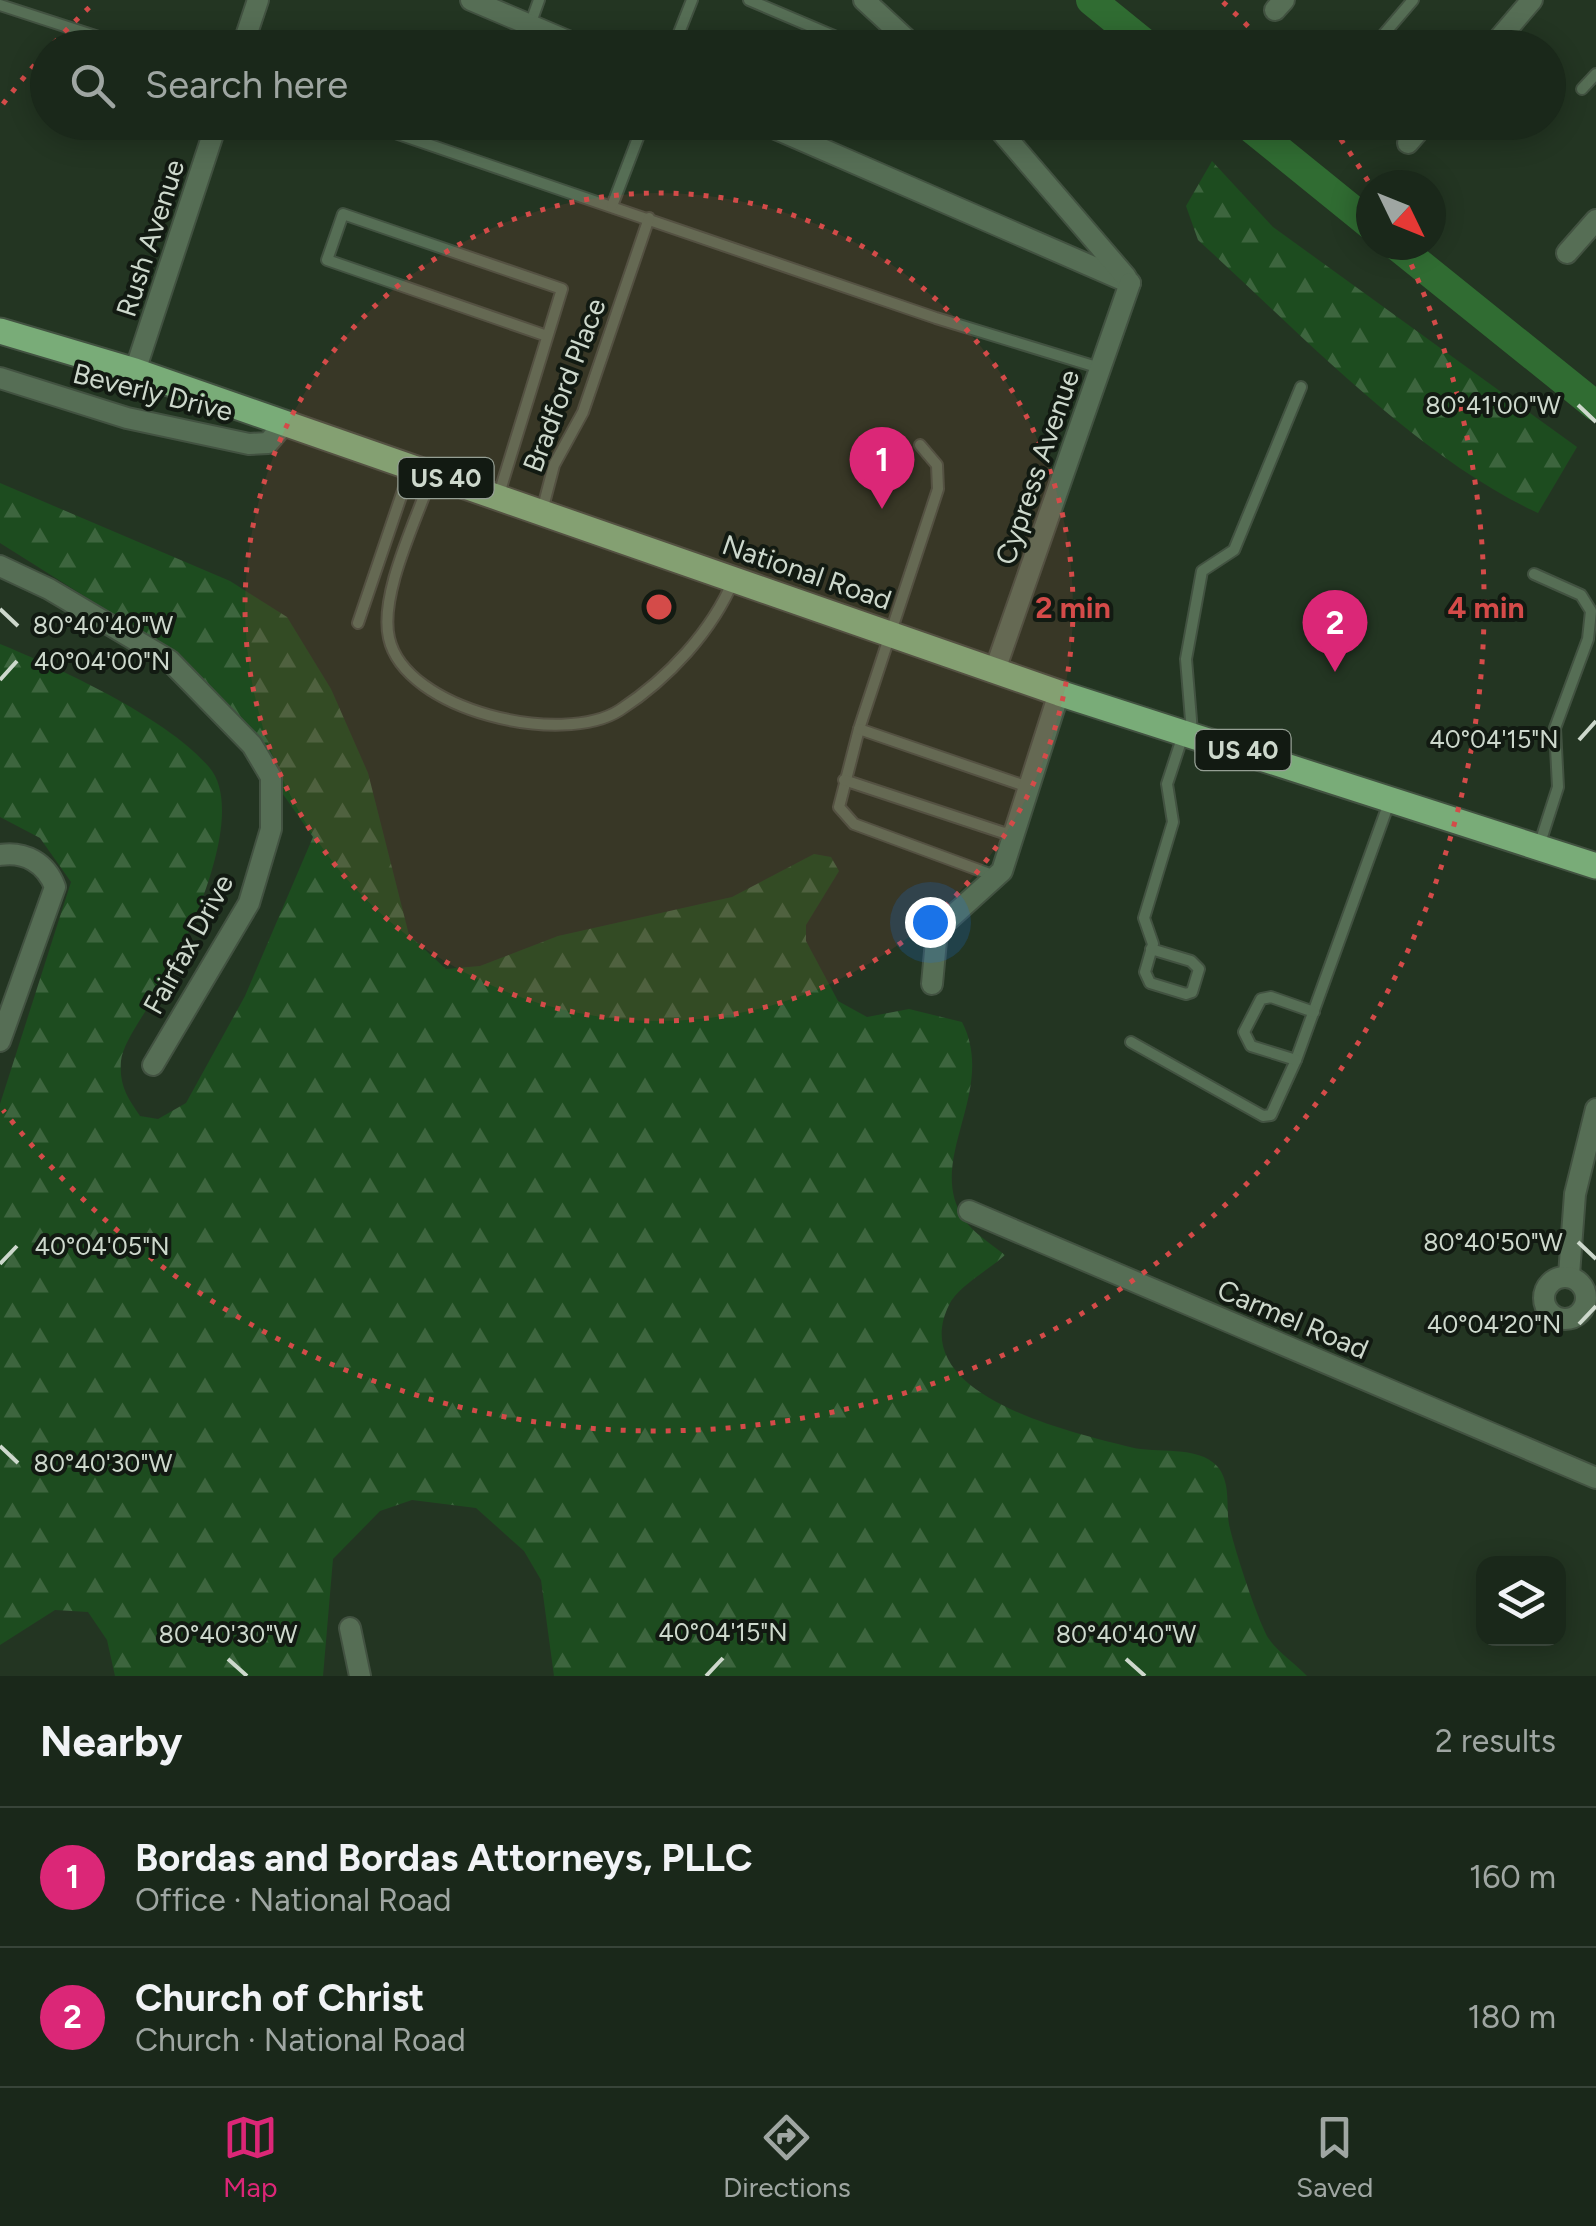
<!DOCTYPE html>
<html lang="en">
<head>
<meta charset="utf-8">
<style>
  :root { --surface:#1a281a; --page:#273427; --text:#f1f3f6; --muted:#9fa6a2; --line:#384439; --accent:#db2777 }
  body { margin:0; font-family:Figtree,sans-serif; background:var(--page); color:var(--text) }
  .controls { position:absolute; right:30px; bottom:30px; display:grid; overflow:hidden; border-radius:20px; box-shadow:0 5px 25px #0003 }
  .controls button { width:90px; height:90px; display:grid; place-items:center; padding:0; border:0; border-bottom:2px solid var(--line); background:var(--surface); color:var(--text); font:50px sans-serif }
  .compass { position:absolute; left:1356px; top:170px; width:90px; height:90px; border-radius:50%; background:var(--surface); box-shadow:0 5px 25px #0003; rotate:133deg }
  .you { position:absolute; left:930px; top:922px; width:35px; height:35px; margin:-25px; border:8px solid #fff; border-radius:50%; background:#1a73e8; box-shadow:0 0 0 15px #1a73e833 }
  .badge { display:grid; place-items:center; width:65px; height:65px; border-radius:50%; background:var(--accent); color:#fff; font-size:32px; font-weight:700 }
  .pin { position:absolute; translate:-50% -82px; filter:drop-shadow(0 2px 5px #0008) }
  .pin::after { content:''; position:absolute; top:52px; width:35px; height:30px; background:inherit; clip-path:polygon(0 0,100% 0,50% 100%) }
  .list { margin:0; padding:0; list-style:none }
  h2 { display:flex; justify-content:space-between; align-items:center; height:130px; margin:0; padding:0 40px; font-size:42px }
  h2 small { font-size:32px; font-weight:400; color:var(--muted) }
  .list li { display:grid; grid-template-columns:65px 1fr auto; gap:30px; align-items:center; box-sizing:border-box; height:140px; padding:0 40px; border-top:2px solid var(--line) }
  .list b { display:block; font-size:38px; white-space:nowrap }
  .list p { margin:0; font-size:32px; white-space:nowrap; color:var(--muted) }
  .list em { font-size:32px; font-style:normal; color:var(--muted) }
  .icon { flex:none; width:55px; height:55px; fill:none; stroke:currentColor; stroke-width:2; stroke-linecap:round; stroke-linejoin:round }
  .map { position:relative; flex:none; width:1596px; height:1676px; overflow:hidden }
  .search { position:absolute; background:var(--surface); box-shadow:0 5px 25px #0003; left:30px; right:30px; top:30px; height:110px; display:flex; align-items:center; gap:25px; box-sizing:border-box; padding:0 35px; border-radius:55px; color:var(--muted); font-size:38px }
  .sheet { height:410px; background:var(--surface) }
  nav { display:flex; justify-content:space-around; align-items:center; box-sizing:border-box; height:140px; border-top:2px solid var(--line); background:var(--surface); font-size:28px; color:var(--muted) }
  nav a { display:grid; justify-items:center; gap:5px }
  nav .on { color:var(--accent) }
  .map>svg:first-child { display:block }
  .forest { fill:url(#forest-firs) }
  .lines { fill:none; stroke-linecap:round; stroke-linejoin:round }
  .river { stroke:#306c32; stroke-width:30 }
  .lane-casing { stroke:#425241; stroke-width:14 }
  .street-casing { stroke:#425241; stroke-width:24 }
  .primary-casing { stroke:#425241; stroke-width:29 }
  .lane { stroke:#566e55; stroke-width:10 }
  .street { stroke:#566e55; stroke-width:20 }
  .primary { stroke:#79ac78; stroke-width:25 }
  .ticks { fill:none; stroke:#cdd8cc; stroke-width:4 }
  .ring { fill:none; stroke:#d44b49; stroke-width:5; stroke-dasharray:5 10 }
  .labels { text-anchor:middle; dominant-baseline:central; stroke-width:8; stroke-linejoin:round; paint-order:stroke }
  .shield { fill:#121a12; stroke:#959f94; stroke-width:2.5 }
  .shield-label { font-size:25px; font-weight:bold; fill:#cdd8cc }
  .street-label { font-size:28px; fill:#cdd8cc; stroke:#121a12 }
  .ticks-label { font-size:25px; text-anchor:middle; fill:#cdd8cc; stroke:#121a12; stroke-width:8; stroke-linejoin:round; paint-order:stroke }
  .centre { fill:#d44b49; stroke:#121a12; stroke-width:5 }
  .ring-label { font-size:30px; text-anchor:middle; font-weight:bold; fill:#d44b49; stroke:#121a12; stroke-width:8; stroke-linejoin:round; paint-order:stroke }
</style>
</head>
<body>
<div class="map">
<svg width="1596" height="1676" viewBox="0 0 1596 1676">
  <defs>
    <pattern id="forest-firs" width="22" height="20" patternUnits="userSpaceOnUse" patternTransform="scale(2.5)"><rect width="22" height="20" fill="#1d4c1f"/><path d="M5 1l3.5 6h-7zM16 11l3.5 6h-7z" fill="#3d653e"/></pattern>
  </defs>
  <rect width="100%" height="100%" fill="#233522"/>
  <g class="forest">
    <path d="M 1212,161 L 1273,227 L 1577,447 L 1538,513 C 1416,457 1298,331 1198,240 L 1186,206 Z"/>
    <path d="M 0,483 L 230,581 L 287,617 L 331,689 L 368,773 L 409,935 L 446,969 L 480,966 L 558,936 L 732,897 L 814,854 L 831,857 L 839,871 L 806,925 L 806,941 L 838,1001 L 867,1017 L 909,1009 L 962,1022 C 998,1092 924,1160 964,1219 C 973,1233 993,1245 1005,1255 C 990,1269 957,1287 949,1305 C 905,1395 1070,1432 1130,1447 C 1156,1454 1198,1445 1217,1466 C 1231,1482 1226,1505 1229,1524 C 1233,1545 1258,1622 1269,1639 C 1278,1652 1296,1664 1307,1676 L 554,1676 L 541,1580 L 524,1551 L 476,1508 L 412,1500 L 380,1511 L 333,1559 L 323,1676 L 115,1676 L 107,1640 L 88,1612 L 55,1610 L 0,1645 L 0,1104 L 71,882 L 40,838 L 0,817 L 0,644 C 61,669 166,717 209,767 C 247,811 192,930 168,975 C 157,997 123,1039 121,1061 C 119,1085 127,1097 140,1116 L 158,1119 L 186,1103 L 245,996 L 313,837 L 221,706 L 173,652 L 0,543 Z"/>
  </g>
  <g class="lines">
    <g class="river">
      <path d="M 1091,0 L 1150,48"/>
      <path d="M 1244,122 L 1371,225"/>
      <path d="M 1396,245 L 1596,406"/>
    </g>
    <g class="lane-casing">
      <g id="lane">
        <path d="M 749,0 L 862,48"/>
        <path d="M 0,5 L 132,48"/>
        <path d="M 530,25 L 539,0"/>
        <path d="M 1384,34 L 1413,0"/>
        <path d="M 673,48 L 692,0"/>
        <path d="M 1582,89 L 1596,74"/>
        <path d="M 363,122 L 936,318 L 1100,368"/>
        <path d="M 612,206 L 644,122"/>
        <path d="M 920,445 L 937,465 L 938,489 L 859,729 L 839,807 L 854,824 L 995,876"/>
        <path d="M 431,477 C 417,519 379,594 389,638 C 405,711 563,747 620,710 C 669,678 712,631 734,579"/>
        <path d="M 499,494 L 562,289 L 343,214 L 327,260 L 547,336"/>
        <path d="M 542,511 L 554,465 L 583,412 L 649,218"/>
        <path d="M 1534,574 L 1581,595 L 1591,611 L 1588,639 L 1555,728 L 1558,787 L 1539,846"/>
        <path d="M 358,623 L 411,467"/>
        <path d="M 859,729 L 1028,787"/>
        <path d="M 1192,732 L 1186,659 L 1202,571 L 1234,550 L 1301,387"/>
        <path d="M 844,780 L 1004,833 L 1014,831"/>
        <path d="M 1151,949 L 1191,961 L 1199,969 L 1192,992 L 1186,994 L 1150,983 L 1145,972 L 1153,944 L 1144,918 L 1173,822 L 1167,784 L 1184,732"/>
        <path d="M 1131,1042 L 1263,1116 L 1271,1115 L 1296,1060 L 1390,800"/>
        <path d="M 1296,1060 L 1251,1046 L 1244,1032 L 1261,999 L 1271,997 L 1314,1012"/>
      </g>
    </g>
    <g class="street-casing">
      <g id="street">
        <path d="M 471,0 L 584,48"/>
        <path d="M 864,0 L 916,48"/>
        <path d="M 1275,10 L 1284,0"/>
        <path d="M 242,48 L 258,0"/>
        <path d="M 1491,48 L 1532,0"/>
        <path d="M 760,122 L 1130,283"/>
        <path d="M 993,122 L 1126,277"/>
        <path d="M 1408,143 L 1426,122"/>
        <path d="M 1567,253 L 1596,220"/>
        <path d="M 135,371 L 217,122"/>
        <path d="M 0,378 L 127,418 L 249,444 L 268,443 L 285,423"/>
        <path d="M 0,566 L 49,589 L 169,660 L 252,745 L 271,777 L 271,829 L 249,903 L 153,1065"/>
        <path d="M 995,670 L 1130,283"/>
        <path d="M 0,855 C 25,851 46,863 55,887 L 0,1041"/>
        <path d="M 932,984 L 937,930 L 1002,871 L 1059,693"/>
        <path d="M 969,1211 L 1596,1478"/>
        <path d="M 1569,1275 L 1575,1194 L 1596,1109"/>
        <circle cx="1565" cy="1298" r="21"/>
        <path d="M 350,1628 L 360,1676"/>
      </g>
    </g>
    <g class="primary-casing">
      <path id="primary" d="M 0,331 L 135,371 L 1059,693 L 1596,866"/>
    </g>
    <use href="#lane" class="lane"/>
    <use href="#street" class="street"/>
    <use href="#primary" class="primary"/>
  </g>
  <path class="ticks" d="M 1578,405 L 1596,422M 0,609 L 18,626M 0,680 L 17,661M 1579,740 L 1596,721M 1578,1242 L 1596,1259M 0,1264 L 17,1246M 1579,1324 L 1596,1306M 0,1446 L 18,1463M 228,1659 L 247,1676M 1126,1659 L 1145,1676M 706,1676 L 723,1658"/>
  <circle cx="659" cy="607" r="414" fill="#d44b49" fill-opacity=".12"/>
  <g class="ring">
    <circle cx="659" cy="607" r="414"/>
    <path d="M3 104A827 827 0 0 1 44 54M54 43A827 827 0 0 1 95 2M1223 2A827 827 0 0 1 1264 43M1332 127A827 827 0 0 1 1368 181M1405 251A827 827 0 0 1 3 1110"/>
  </g>
  <g class="labels">
    <g class="shield">
      <rect x="398.5" y="458" width="95" height="40" rx="8"/>
      <rect x="1195.5" y="730" width="95" height="40" rx="8"/>
    </g>
    <g class="shield-label">
      <text x="446" y="478">US 40</text>
      <text x="1243" y="750">US 40</text>
    </g>
    <g class="street-label">
      <text transform="translate(150 238) rotate(-72)">Rush Avenue</text>
      <text transform="translate(564 385) rotate(-69)">Bradford Place</text>
      <text transform="translate(153 392) rotate(14)">Beverly Drive</text>
      <text transform="translate(1037 467) rotate(-71)">Cypress Avenue</text>
      <text transform="translate(807 572) rotate(19)">National Road</text>
      <text transform="translate(188 944) rotate(-61)">Fairfax Drive</text>
      <text transform="translate(1293 1319) rotate(23)">Carmel Road</text>
    </g>
  </g>
  <g class="ticks-label">
    <text x="1493" y="414">80°41'00"W</text>
    <text x="103" y="634">80°40'40"W</text>
    <text x="102" y="670">40°04'00"N</text>
    <text x="1494" y="748">40°04'15"N</text>
    <text x="1493" y="1251">80°40'50"W</text>
    <text x="102" y="1255">40°04'05"N</text>
    <text x="1494" y="1333">40°04'20"N</text>
    <text x="103" y="1472">80°40'30"W</text>
    <text x="723" y="1641">40°04'15"N</text>
    <text x="228" y="1643">80°40'30"W</text>
    <text x="1126" y="1643">80°40'40"W</text>
  </g>
  <circle cx="659" cy="607" r="15" class="centre"/>
  <g class="ring-label">
    <text x="1073" y="618">2 min</text>
    <text x="1486" y="618">4 min</text>
  </g>
</svg>
<div class="controls">
<button><svg class="icon" aria-label="layers" viewBox="0 0 24 24"><path d="M12 4l9 5-9 5-9-5zM3 14l9 5 9-5"/></svg></button>
</div>
<svg class="compass" viewBox="-18 -18 36 36"><path d="M0-13l5 13h-10z" fill="#e53935"/><path d="M0 13l5-13h-10z" fill="#9fa6a2"/></svg>
<div class="you"></div>
<div class="pin badge" style="left:882px;top:509px">1</div>
<div class="pin badge" style="left:1335px;top:672px">2</div>
<div class="search"><svg class="icon" aria-label="search" viewBox="0 0 24 24"><circle cx="10" cy="10" r="6"/><path d="M15 15l6 6"/></svg>Search here</div>
</div>
<section class="sheet">
<h2>Nearby<small>2 results</small></h2>
<ul class="list">
<li><span class="badge">1</span><div><b>Bordas and Bordas Attorneys, PLLC</b><p>Office · National Road</p></div><em>160 m</em></li>
<li><span class="badge">2</span><div><b>Church of Christ</b><p>Church · National Road</p></div><em>180 m</em></li>
</ul>
</section>
<nav>
<a class="on"><svg class="icon" aria-label="map" viewBox="0 0 24 24"><path d="M3 6l6-2 6 2 6-2v14l-6 2-6-2-6 2zM9 4v14M15 6v14"/></svg>Map</a>
<a><svg class="icon" aria-label="directions" viewBox="0 0 24 24"><path d="M12 3l9 9-9 9-9-9zM9 14v-3h6M13 9l2 2-2 2"/></svg>Directions</a>
<a><svg class="icon" aria-label="saved" viewBox="0 0 24 24"><path d="M7 4h10v16l-5-4-5 4z"/></svg>Saved</a>
</nav>
</body>
</html>
